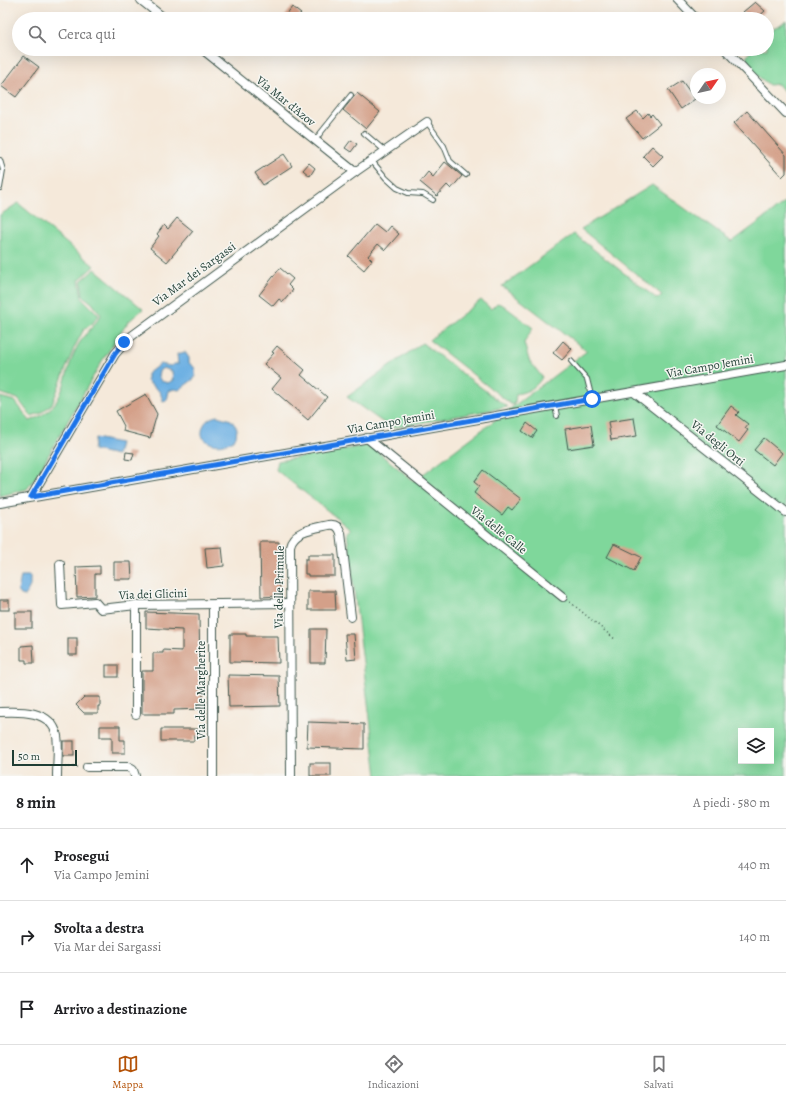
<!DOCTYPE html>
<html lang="it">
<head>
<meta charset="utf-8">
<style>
  :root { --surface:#fff; --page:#f2f2f2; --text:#202124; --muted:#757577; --line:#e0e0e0; --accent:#b45309 }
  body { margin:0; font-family:Alegreya,serif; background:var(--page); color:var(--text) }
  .controls { position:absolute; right:12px; bottom:12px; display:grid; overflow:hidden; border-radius:0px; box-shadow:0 4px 16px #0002 }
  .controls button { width:36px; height:36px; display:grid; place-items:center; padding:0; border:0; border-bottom:1px solid var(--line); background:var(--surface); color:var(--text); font:20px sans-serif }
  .compass { position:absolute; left:690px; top:68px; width:36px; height:36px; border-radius:50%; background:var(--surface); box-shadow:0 4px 16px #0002; rotate:56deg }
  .scale { position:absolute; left:12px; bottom:10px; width:65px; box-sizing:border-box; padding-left:4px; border:2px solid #1f3d34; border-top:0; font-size:11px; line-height:14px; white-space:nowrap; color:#1f3d34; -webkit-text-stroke:3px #f6f6f2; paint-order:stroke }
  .stop { position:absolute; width:12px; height:12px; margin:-9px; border:3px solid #1a73e8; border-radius:50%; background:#fff }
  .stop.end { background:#1a73e8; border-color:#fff; box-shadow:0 1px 4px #0008 }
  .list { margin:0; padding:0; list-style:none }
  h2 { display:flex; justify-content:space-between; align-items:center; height:52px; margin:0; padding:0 16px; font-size:17px }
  h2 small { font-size:13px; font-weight:400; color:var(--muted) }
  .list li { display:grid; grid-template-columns:26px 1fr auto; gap:12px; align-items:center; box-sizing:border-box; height:72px; padding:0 16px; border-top:1px solid var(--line) }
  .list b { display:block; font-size:15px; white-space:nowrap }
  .list p { margin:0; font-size:13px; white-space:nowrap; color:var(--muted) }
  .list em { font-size:13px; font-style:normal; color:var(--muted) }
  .icon { flex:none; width:22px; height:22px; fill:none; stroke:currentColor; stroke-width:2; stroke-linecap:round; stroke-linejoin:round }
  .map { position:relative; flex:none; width:786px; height:776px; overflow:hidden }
  .search { position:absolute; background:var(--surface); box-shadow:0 4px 16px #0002; left:12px; right:12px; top:12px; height:44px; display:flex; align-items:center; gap:10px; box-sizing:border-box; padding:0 14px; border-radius:22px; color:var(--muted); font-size:15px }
  .sheet { height:268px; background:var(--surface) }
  nav { display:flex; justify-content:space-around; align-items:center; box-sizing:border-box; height:56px; border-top:1px solid var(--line); background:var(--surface); font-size:11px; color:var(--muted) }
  nav a { display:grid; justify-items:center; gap:2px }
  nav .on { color:var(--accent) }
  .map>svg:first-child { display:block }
  .green { fill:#7fd79b; stroke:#4f8a68; fill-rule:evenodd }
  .water { fill:#6eb1e3; stroke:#46778c; fill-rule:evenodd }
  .building { fill:#d4a089 }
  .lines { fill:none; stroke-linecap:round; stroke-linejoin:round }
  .lane-casing { stroke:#3f574d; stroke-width:6 }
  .street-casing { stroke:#3f574d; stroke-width:10 }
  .path { stroke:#3f574d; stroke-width:1.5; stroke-dasharray:1 3; stroke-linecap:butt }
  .lane { stroke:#fff; stroke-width:4 }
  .street { stroke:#fff; stroke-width:8 }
  .route { stroke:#1a73e8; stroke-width:5 }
  .labels { text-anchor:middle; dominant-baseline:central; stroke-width:3; stroke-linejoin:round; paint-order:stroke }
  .street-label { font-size:12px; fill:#1f3d34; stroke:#f6f6f2 }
</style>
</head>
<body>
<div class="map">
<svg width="786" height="776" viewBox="0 0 786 776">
  <rect width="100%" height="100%" fill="#f6f6f2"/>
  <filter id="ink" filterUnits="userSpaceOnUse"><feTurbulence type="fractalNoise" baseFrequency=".025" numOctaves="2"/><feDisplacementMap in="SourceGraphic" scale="8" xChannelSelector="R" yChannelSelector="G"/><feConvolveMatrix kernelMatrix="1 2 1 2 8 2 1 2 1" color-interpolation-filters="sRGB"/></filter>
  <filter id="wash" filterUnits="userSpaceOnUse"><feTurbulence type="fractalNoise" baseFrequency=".012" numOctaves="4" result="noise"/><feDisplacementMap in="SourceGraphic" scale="16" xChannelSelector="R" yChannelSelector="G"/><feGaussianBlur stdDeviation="0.9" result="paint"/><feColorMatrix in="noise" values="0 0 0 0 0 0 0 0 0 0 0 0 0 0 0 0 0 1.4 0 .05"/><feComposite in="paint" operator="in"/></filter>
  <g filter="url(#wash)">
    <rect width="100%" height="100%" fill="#f5e9da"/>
    <g class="green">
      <path d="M 786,20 L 786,94 L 778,84 L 769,85 L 754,73 L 746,58 L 752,49 L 767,49 L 767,37 L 773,28 L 780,25 Z"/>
      <path d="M 652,185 L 732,242 L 786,202 L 786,776 L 377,776 L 347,532 L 351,529 L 276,470 L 278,461 L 369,445 L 414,481 L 587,351 L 502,286 L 574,234 L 657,299 L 662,295 L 581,229 ZM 741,731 L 771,731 L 771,761 L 741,761 Z"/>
      <path d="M 18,203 L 94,266 L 79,280 L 82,298 L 99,315 L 92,324 L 84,329 L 74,348 L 52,404 L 41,413 L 31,416 L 18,399 L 0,393 L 0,215 Z"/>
      <path d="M 95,269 L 143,309 L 128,322 L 102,361 L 36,477 L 27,489 L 0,496 L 0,397 L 15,401 L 30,421 C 68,406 61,380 76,349 C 83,335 93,328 101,315 L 92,303 L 83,296 L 81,281 Z"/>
      <path d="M 481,300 L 491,309 L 497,303 L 503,305 L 533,328 L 524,343 L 529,360 L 542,377 C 537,387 528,392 516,394 L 515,402 L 512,405 L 429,340 Z"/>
      <path d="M 422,343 L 507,407 L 391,428 L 347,397 Z"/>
    </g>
    <g class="water">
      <path d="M 185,352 L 189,358 L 189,363 L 195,368 L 195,378 L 179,390 L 174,389 L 169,391 L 167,400 L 163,401 L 160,392 L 147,381 L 147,374 L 160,364 L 171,366 L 174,364 L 178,364 L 177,354 ZM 163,368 L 172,371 L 173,380 L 168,383 L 161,381 L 158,376 L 159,371 Z"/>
      <path d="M 217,416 L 231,420 L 237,428 L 236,437 C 227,447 210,448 202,436 C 201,426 206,418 217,416 Z"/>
      <path d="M 95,438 L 120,443 L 117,455 L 93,450 Z"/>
      <path d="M 21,576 L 30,576 L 30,586 L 25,596 L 21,595 L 18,591 Z"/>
    </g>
    <g id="blocks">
      <g class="building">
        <path d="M 755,2 L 765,11 L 758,17 L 750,19 L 743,12 Z"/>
        <path d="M 292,7 L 301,14 L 297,19 L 283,19 Z"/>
        <path d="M 24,56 L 39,67 L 16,97 L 1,86 Z"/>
        <path d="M 682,81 L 695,99 L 681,109 L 668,90 Z"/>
        <path d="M 357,93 L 380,112 L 366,129 L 343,110 Z"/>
        <path d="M 637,111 L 643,118 L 648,113 L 650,116 L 652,114 L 660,124 L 642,138 L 626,119 Z"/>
        <path d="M 747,111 L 786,155 L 786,173 L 782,177 L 734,123 Z"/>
        <path d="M 351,140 L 357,144 L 351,152 L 345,148 Z"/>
        <path d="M 652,146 L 663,156 L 653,166 L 643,156 Z"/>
        <path d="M 284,154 L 292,166 L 263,185 L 255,173 Z"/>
        <path d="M 445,162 L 462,176 L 451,189 L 447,185 L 437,196 L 420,182 L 428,172 L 433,177 Z"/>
        <path d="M 309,163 L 315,168 L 310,176 L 303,170 Z"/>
        <path d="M 177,218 L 193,231 L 167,262 L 150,248 L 159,236 L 157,234 L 164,225 L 168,229 Z"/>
        <path d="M 375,224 L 385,232 L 390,226 L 399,234 L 385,250 L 378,244 L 368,256 L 372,260 L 364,270 L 348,256 Z"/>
        <path d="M 280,268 L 293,279 L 288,285 L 293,290 L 283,302 L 279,299 L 273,306 L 259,295 Z"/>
        <path d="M 563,341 L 572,349 L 562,360 L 553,353 Z"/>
        <path d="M 277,346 L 305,370 L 301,375 L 327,397 L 308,420 L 272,389 L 281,378 L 264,364 L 274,353 L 272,352 Z"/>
        <path d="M 146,394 L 157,414 L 150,438 L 123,431 L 124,426 L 116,411 Z"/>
        <path d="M 731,406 L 739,412 L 736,415 L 748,424 L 745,428 L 748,430 L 739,442 L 717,425 Z"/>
        <path d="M 634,418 L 637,436 L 611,440 L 608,422 Z"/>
        <path d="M 527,423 L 537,431 L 532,438 L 522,431 Z"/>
        <path d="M 591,425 L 594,445 L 568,449 L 565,429 Z"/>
        <path d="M 764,438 L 782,453 L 773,465 L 754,450 Z"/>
        <path d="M 126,452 L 134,453 L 132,460 L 125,459 Z"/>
        <path d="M 483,470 L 521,499 L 512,510 L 508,507 L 502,515 L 474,493 L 479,486 L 474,482 Z"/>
        <path d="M 260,542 L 279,542 L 280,596 L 261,597 Z"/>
        <path d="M 614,544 L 641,557 L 634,571 L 607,557 Z"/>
        <path d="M 222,547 L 224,566 L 207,568 L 205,548 Z"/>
        <path d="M 308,555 L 335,555 L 335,576 L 308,576 L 308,574 L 305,574 L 305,559 L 308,559 Z"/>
        <path d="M 114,562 L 131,562 L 132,579 L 114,579 Z"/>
        <path d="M 100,566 L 100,574 L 95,574 L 95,596 L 77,597 L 76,567 Z"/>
        <path d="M 308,591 L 335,591 L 336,610 L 308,610 Z"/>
        <rect x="0" y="600" width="9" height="10"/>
        <rect x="15" y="612" width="17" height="16"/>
        <path d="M 146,612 L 199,614 L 200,675 L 203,675 L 203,709 L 174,710 L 174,714 L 142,714 L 142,671 L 153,671 L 153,653 L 163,653 L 163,650 L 182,651 L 182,630 L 146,628 Z"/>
        <path d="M 311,629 L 326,629 L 325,663 L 311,663 Z"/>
        <path d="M 230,634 L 246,634 L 246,636 L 278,636 L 279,663 L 230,662 Z"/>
        <path d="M 345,634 L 354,634 L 356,659 L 347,660 Z"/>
        <rect x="68" y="638" width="9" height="17"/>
        <path d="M 33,645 L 34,663 L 26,663 L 26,660 L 21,660 L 21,646 Z"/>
        <rect x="106" y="665" width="12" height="12"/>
        <path d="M 228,675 L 279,676 L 280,706 L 229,707 Z"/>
        <path d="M 84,697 L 100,697 L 100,706 L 98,706 L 98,713 L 84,713 L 76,705 Z"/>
        <path d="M 308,722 L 364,724 L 364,749 L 307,747 Z"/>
        <path d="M 100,726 L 120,726 L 120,740 L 125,740 L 125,753 L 112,753 L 112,737 L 100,737 Z"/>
        <path d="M 161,729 L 198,729 L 198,736 L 194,736 L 194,741 L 161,741 Z"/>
        <rect x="63" y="741" width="11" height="15"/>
        <rect x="310" y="763" width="21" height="13"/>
      </g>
    </g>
  </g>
  <g filter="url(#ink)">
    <use href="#blocks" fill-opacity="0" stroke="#3f574d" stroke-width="1"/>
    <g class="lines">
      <g class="lane-casing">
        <g id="lane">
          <path d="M 427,122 L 444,146 L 450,161 L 466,175"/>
          <path d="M 364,133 L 385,151"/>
          <path d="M 315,140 L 351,95"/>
          <path d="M 0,160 L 3,170 L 0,188"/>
          <path d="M 372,161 L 386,178 L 397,188 L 408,193 L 423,194 L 433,200"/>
          <path d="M 571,361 L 587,379 L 592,399"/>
          <path d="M 555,406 L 557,416"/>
        </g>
      </g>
      <g class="street-casing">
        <g id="street">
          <path d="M 141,0 L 165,19"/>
          <path d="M 678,0 L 696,19"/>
          <path d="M 202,49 L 355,172"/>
          <path d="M 725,49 L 786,113"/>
          <path d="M 634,392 L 786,512"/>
          <path d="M 367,438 L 563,597"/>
          <path d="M 31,497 L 115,354 L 129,338 L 355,172 L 427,122"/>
          <path d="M 0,503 L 786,365"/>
          <path d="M 60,564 L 62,605 L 95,602 L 101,609 L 136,605 L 290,603"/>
          <path d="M 136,605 L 136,714"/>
          <path d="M 0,712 C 20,711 52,710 57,736 C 59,748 57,763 57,776"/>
          <path d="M 87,767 L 128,767 L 133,770 L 135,776"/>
          <path d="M 213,776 L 213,605"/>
          <path d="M 291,776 L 290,546 C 293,530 316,528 329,525 C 336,524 339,527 341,533 L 351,617"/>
        </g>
      </g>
      <g class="path">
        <path d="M 570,602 L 616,640"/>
        <path d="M 65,767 L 79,767"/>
      </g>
      <use href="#lane" class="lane"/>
      <use href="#street" class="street"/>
    </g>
  </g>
  <g class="lines" filter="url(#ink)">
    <path class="route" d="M 124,342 L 115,354 L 31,497 L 592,399"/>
  </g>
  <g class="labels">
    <g class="street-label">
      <text transform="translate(286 101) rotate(39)">Via Mar d'Azov</text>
      <text transform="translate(194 274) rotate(-36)">Via Mar dei Sargassi</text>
      <text transform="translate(710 366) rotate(-10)">Via Campo Jemini</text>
      <text transform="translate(391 422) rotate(-10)">Via Campo Jemini</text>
      <text transform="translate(718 443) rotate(39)">Via degli Orti</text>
      <text transform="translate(499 530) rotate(39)">Via delle Calle</text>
      <text transform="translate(279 587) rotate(-89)">Via delle Primule</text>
      <text transform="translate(153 594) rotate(-2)">Via dei Glicini</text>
      <text transform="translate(201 690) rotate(-90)">Via delle Margherite</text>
    </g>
  </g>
</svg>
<div class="controls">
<button><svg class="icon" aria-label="layers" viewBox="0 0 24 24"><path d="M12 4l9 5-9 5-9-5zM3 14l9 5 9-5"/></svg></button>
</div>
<svg class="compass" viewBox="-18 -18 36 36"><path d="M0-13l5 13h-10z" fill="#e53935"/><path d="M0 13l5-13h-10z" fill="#757577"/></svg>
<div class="scale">50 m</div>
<div class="stop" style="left:592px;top:399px"></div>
<div class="stop end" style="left:124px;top:342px"></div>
<div class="search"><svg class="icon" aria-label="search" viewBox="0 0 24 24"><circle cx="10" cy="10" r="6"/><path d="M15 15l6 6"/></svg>Cerca qui</div>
</div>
<section class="sheet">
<h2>8 min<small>A piedi · 580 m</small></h2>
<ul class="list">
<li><svg class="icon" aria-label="ahead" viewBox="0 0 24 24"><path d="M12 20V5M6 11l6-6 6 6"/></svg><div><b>Prosegui</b><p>Via Campo Jemini</p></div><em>440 m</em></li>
<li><svg class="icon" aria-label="right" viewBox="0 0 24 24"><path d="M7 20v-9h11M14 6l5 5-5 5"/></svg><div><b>Svolta a destra</b><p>Via Mar dei Sargassi</p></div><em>140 m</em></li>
<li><svg class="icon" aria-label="arrive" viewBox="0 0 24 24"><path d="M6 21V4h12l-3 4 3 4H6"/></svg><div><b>Arrivo a destinazione</b></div></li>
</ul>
</section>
<nav>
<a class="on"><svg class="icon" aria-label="map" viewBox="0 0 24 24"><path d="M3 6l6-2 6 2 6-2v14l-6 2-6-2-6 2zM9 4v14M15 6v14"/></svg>Mappa</a>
<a><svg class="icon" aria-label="directions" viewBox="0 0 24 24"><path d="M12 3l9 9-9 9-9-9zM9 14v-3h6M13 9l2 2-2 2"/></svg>Indicazioni</a>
<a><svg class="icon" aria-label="saved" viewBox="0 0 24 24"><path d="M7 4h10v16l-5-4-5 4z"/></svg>Salvati</a>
</nav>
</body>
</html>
